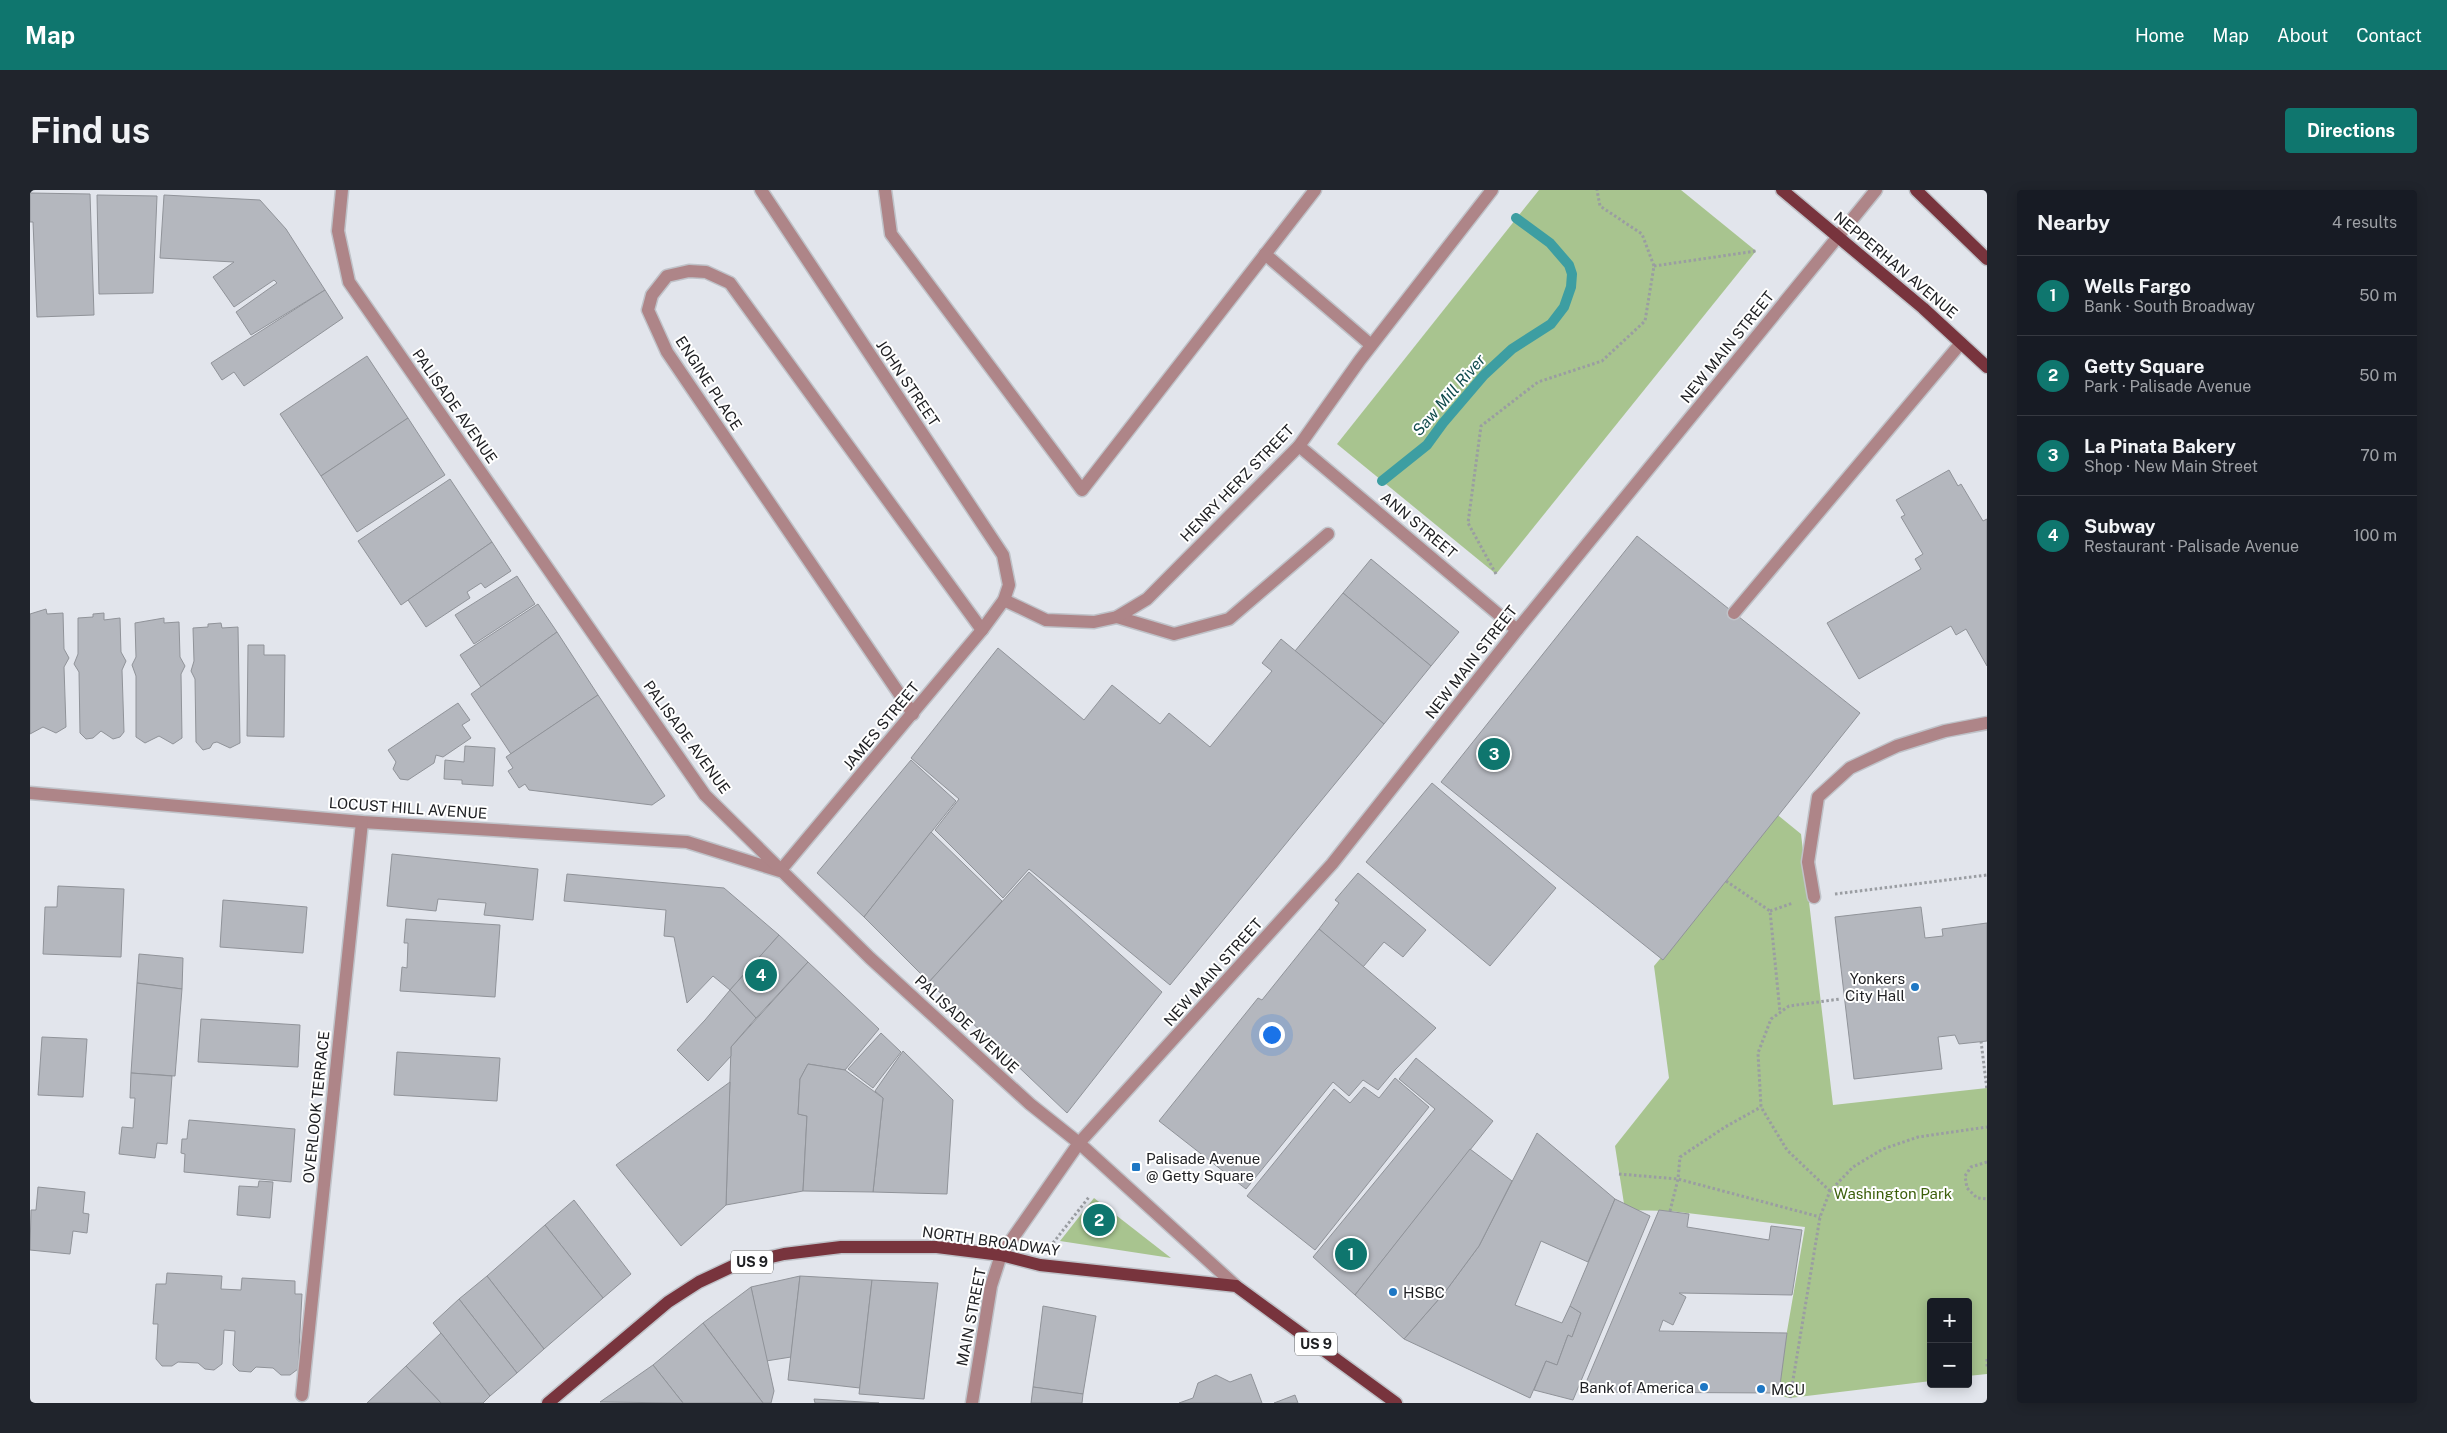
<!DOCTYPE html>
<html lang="en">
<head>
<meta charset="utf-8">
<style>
  :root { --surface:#171b24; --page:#20242c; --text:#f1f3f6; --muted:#9ea1a6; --line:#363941; --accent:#0f766e }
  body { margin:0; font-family:"Public Sans",sans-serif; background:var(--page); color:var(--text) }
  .controls { position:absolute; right:15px; bottom:15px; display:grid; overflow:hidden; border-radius:5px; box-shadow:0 2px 12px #0003 }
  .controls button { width:45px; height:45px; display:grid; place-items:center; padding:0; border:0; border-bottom:1px solid var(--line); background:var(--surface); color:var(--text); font:25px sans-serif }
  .you { position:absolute; left:1241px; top:844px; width:18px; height:18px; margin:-12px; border:4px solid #fff; border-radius:50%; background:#1a73e8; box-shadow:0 0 0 8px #1a73e833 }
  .badge { display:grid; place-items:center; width:32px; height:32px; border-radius:50%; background:var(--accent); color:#fff; font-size:16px; font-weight:700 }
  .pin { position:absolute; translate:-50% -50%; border:2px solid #fff; box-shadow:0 1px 5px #0006 }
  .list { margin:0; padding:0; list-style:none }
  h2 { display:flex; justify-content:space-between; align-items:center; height:65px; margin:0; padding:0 20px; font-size:21px }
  h2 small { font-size:16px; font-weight:400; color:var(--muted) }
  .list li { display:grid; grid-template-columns:32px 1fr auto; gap:15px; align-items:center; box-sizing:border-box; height:80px; padding:0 20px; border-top:1px solid var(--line) }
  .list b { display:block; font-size:19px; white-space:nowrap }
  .list p { margin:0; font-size:16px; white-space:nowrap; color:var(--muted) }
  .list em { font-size:16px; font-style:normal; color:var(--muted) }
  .map { position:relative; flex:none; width:1957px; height:1213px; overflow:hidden; border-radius:5px }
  header { display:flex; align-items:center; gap:30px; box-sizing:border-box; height:70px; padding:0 25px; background:var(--accent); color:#fff }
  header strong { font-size:24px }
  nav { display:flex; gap:28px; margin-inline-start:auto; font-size:18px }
  .intro { display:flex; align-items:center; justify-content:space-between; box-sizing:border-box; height:120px; padding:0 30px }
  h1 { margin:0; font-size:35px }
  .button { padding:12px 22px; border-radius:5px; background:var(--accent); color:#fff; font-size:18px; font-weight:700 }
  main { display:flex; gap:30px; padding:0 30px }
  aside { flex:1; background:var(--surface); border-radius:5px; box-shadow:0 2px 12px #0003 }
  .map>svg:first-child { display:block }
  .green { fill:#a8c48f }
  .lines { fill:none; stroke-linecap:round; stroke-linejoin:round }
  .stream { stroke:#3d9ea2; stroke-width:10 }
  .building { fill:#b4b7be; stroke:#909399 }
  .service-casing { stroke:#bfc2c8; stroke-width:15 }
  .minor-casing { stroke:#bfc2c8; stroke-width:15 }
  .tertiary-casing { stroke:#bfc2c8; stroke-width:15 }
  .primary-casing { stroke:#bfc2c8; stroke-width:15 }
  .path { stroke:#9a9da2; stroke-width:3; stroke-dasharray:2.5 2.5; stroke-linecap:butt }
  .service { stroke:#ae8588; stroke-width:12 }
  .minor { stroke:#ae8588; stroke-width:12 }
  .tertiary { stroke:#ae8588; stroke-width:12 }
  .primary { stroke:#78343d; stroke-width:12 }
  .poi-dot { fill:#1e77c4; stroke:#fff; stroke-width:2 }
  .labels { text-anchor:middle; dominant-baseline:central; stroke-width:4; stroke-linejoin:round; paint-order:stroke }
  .shield { fill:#fff; stroke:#636466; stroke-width:1 }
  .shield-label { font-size:14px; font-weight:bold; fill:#202124 }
  .street-label { font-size:15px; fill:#202124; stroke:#fff }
  .poi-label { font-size:15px; fill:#202124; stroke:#fff; text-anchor:start }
  .park-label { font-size:15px; fill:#3c5f0b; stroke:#fff }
  .water-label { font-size:16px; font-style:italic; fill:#114b4d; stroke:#fff }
</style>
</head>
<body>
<header>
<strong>Map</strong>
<nav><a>Home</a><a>Map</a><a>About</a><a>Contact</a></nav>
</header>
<div class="intro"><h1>Find us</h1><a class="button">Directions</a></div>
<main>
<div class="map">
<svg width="1957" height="1213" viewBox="0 0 1957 1213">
  <rect width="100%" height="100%" fill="#e2e5ec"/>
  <g class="green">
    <path d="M 1509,0 L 1651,0 L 1726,61 L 1466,384 L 1307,254 Z"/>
    <path d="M 1744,622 L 1771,644 L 1803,915 L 1957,898 L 1957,1184 L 1938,1186 L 1938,1112 L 1901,1112 L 1901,1191 L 1760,1208 L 1746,1205 L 1775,1037 L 1640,1021 L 1595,1020 L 1585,956 L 1639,888 L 1624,776 L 1696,691 Z"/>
    <path d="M 1064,1008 L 1141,1068 L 1030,1051 Z"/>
  </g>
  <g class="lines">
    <path class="stream" d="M 1352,291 L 1397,255 L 1413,233 L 1454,185 L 1482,159 L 1521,134 L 1534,117 L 1541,97 L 1542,84 L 1539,75 L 1520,53 L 1486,28"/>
  </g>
  <g class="building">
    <path d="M 0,3 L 60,4 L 64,125 L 7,127 L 3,32 L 0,32 Z"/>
    <path d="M 67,5 L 127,6 L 123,103 L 69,104 Z"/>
    <path d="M 134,5 L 230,10 L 256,39 L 295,100 L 221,145 L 206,122 L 247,93 L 244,90 L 204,117 L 183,87 L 204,72 L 130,68 Z"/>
    <path d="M 295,100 L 313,128 L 214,196 L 204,182 L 192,190 L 181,173 Z"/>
    <path d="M 337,166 L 378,228 L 291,286 L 250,224 Z"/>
    <path d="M 378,228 L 415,285 L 327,342 L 291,286 Z"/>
    <path d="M 1919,280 L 1928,296 L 1931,294 L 1953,331 L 1957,329 L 1957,476 L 1936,439 L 1926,445 L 1921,436 L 1829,489 L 1797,433 L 1891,379 L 1885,369 L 1893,364 L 1871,327 L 1875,325 L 1866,310 Z"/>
    <path d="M 420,289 L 462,352 L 371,415 L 328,351 Z"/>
    <path d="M 1607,346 L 1830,523 L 1633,770 L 1411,592 Z"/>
    <path d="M 462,352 L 481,381 L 455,398 L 451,393 L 437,402 L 440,408 L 396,437 L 378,410 Z"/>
    <path d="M 1341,369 L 1429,442 L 1401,476 L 1313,403 Z"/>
    <path d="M 487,386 L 505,414 L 444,454 L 425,425 Z"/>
    <path d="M 1313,403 L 1401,476 L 1354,534 L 1265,461 Z"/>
    <path d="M 508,414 L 527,442 L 451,497 L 430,465 Z"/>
    <path d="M 16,419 L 17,424 L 33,423 L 34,459 L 39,468 L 34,477 L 36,537 L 26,543 L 13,537 L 0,544 L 0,424 Z"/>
    <path d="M 74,423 L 74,430 L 90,428 L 91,462 L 96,471 L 92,480 L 94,542 L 90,547 L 83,549 L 71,541 L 63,548 L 56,549 L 50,543 L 49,482 L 44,474 L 48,464 L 48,428 L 63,427 L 63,424 Z"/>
    <path d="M 134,428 L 134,433 L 149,432 L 150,467 L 155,476 L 151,484 L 152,548 L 143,554 L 129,546 L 115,553 L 106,547 L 106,486 L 102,475 L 106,467 L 105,433 Z"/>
    <path d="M 191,433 L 192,438 L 208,437 L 210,553 L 200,558 L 187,552 L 183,553 L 180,558 L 173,560 L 166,552 L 165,489 L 161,481 L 164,471 L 163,438 L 178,437 L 178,434 Z"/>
    <path d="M 527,442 L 568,505 L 481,564 L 441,504 Z"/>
    <path d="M 1251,449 L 1354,534 L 1140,795 L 999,679 L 973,708 L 905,640 L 929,609 L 881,568 L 968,458 L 1054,530 L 1082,495 L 1130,534 L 1139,523 L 1180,557 L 1242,481 L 1232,473 Z"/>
    <path d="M 218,455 L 234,455 L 234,465 L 255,465 L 254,547 L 217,546 Z"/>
    <path d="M 568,505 L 635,606 L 622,615 L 499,600 L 495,594 L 489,598 L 478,581 L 483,578 L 476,567 Z"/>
    <path d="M 428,513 L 440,530 L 432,535 L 441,548 L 413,567 L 406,565 L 404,573 L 378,590 L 370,589 L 363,579 L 366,572 L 358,560 Z"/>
    <path d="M 435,556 L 465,558 L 463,596 L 432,594 L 432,590 L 414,589 L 415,570 L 434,572 Z"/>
    <path d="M 881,570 L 926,611 L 834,727 L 787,683 Z"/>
    <path d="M 1402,593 L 1526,698 L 1460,776 L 1336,672 Z"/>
    <path d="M 901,642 L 972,711 L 899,792 L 834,727 Z"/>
    <path d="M 362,664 L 508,679 L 503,730 L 454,725 L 456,713 L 408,709 L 406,721 L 357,716 Z"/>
    <path d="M 999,682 L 1132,802 L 1037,923 L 899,792 Z"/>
    <path d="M 1328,683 L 1396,740 L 1373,767 L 1354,752 L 1333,777 L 1289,739 L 1309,713 L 1305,710 Z"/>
    <path d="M 537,684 L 694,698 L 749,745 L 700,800 L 683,786 L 657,813 L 644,747 L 634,746 L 636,720 L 534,711 Z"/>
    <path d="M 28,696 L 94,699 L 91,767 L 13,764 L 15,717 L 27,717 Z"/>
    <path d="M 193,710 L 277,717 L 273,763 L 190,757 Z"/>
    <path d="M 1891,717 L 1895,748 L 1913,746 L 1912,739 L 1957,733 L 1957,851 L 1929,854 L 1925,845 L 1908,847 L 1912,879 L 1824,889 L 1805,727 Z"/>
    <path d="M 376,729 L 470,735 L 465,807 L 370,801 L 372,777 L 377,778 L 378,753 L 374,753 Z"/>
    <path d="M 1289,739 L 1406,838 L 1364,881 L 1348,900 L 1333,890 L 1319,906 L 1303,892 L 1216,999 L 1129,931 L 1228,808 L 1232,810 Z"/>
    <path d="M 749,745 L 778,772 L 726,828 L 700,800 Z"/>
    <path d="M 109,764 L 153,768 L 152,799 L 107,793 Z"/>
    <path d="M 778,772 L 849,839 L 815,880 L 778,874 L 770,889 L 768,924 L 777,926 L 773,1001 L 696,1015 L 701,857 Z"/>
    <path d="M 107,793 L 152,799 L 145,886 L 101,883 Z"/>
    <path d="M 700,800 L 726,828 L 701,857 L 701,866 L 678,891 L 647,860 L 675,830 Z"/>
    <path d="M 171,829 L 270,835 L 268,877 L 168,872 Z"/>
    <path d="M 851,843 L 871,862 L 843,898 L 818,879 Z"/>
    <path d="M 12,847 L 57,849 L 53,907 L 8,905 Z"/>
    <path d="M 873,861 L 923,910 L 917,1004 L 843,1002 L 853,908 L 845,901 Z"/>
    <path d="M 367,862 L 470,868 L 467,911 L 364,905 Z"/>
    <path d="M 1386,868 L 1463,931 L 1325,1105 L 1283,1067 L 1405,919 L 1369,889 Z"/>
    <path d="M 778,874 L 815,880 L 853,908 L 843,1002 L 773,1001 L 777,926 L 768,924 L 770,889 Z"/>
    <path d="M 101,883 L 142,886 L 137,954 L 127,953 L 125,968 L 89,964 L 92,937 L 103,938 L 105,908 L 100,908 Z"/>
    <path d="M 1365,888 L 1399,917 L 1285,1060 L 1217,1006 L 1304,899 L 1320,913 L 1334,897 L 1349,908 Z"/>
    <path d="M 700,892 L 696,1015 L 651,1056 L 586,975 Z"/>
    <path d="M 159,930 L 265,939 L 261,992 L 154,982 L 155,964 L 151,963 L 152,949 L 157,949 Z"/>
    <path d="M 1507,943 L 1585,1009 L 1558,1072 L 1511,1051 L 1485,1115 L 1532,1133 L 1540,1116 L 1551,1123 L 1542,1147 L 1538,1145 L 1527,1175 L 1516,1171 L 1500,1208 L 1374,1149 L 1415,1102 L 1449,1056 Z"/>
    <path d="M 1440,959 L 1482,991 L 1449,1056 L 1415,1102 L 1374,1149 L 1325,1105 Z"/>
    <path d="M 229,991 L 243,992 L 240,1028 L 207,1025 L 209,996 L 228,997 Z"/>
    <path d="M 8,997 L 55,1002 L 53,1023 L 59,1024 L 57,1043 L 43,1041 L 40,1064 L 0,1060 L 1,1020 L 6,1020 Z"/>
    <path d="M 1585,1009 L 1620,1026 L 1543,1210 L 1504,1200 L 1516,1171 L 1527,1175 L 1538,1145 L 1542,1147 L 1551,1123 L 1540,1116 Z"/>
    <path d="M 544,1010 L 601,1084 L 573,1108 L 515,1035 Z"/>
    <path d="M 1629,1020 L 1659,1024 L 1657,1037 L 1739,1050 L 1741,1036 L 1772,1040 L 1762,1105 L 1649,1103 L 1656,1107 L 1643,1135 L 1633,1130 L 1629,1141 L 1757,1143 L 1749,1203 L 1552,1202 Z"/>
    <path d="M 515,1035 L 573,1108 L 514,1159 L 457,1086 Z"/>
    <path d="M 137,1083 L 192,1086 L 191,1099 L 211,1100 L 212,1088 L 265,1091 L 265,1104 L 272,1104 L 268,1179 L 260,1185 L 251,1185 L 243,1178 L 226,1177 L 221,1182 L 209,1181 L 203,1175 L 205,1141 L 194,1140 L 192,1174 L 184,1180 L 175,1179 L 168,1173 L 148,1172 L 142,1176 L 132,1176 L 126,1169 L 128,1134 L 123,1134 L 126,1094 L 136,1094 Z"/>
    <path d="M 457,1086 L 514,1159 L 487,1183 L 429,1109 Z"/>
    <path d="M 770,1086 L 761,1167 L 736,1171 L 721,1097 Z"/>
    <path d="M 770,1086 L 842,1090 L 830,1198 L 758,1190 Z"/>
    <path d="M 842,1090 L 908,1093 L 894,1209 L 829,1204 Z"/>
    <path d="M 721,1097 L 744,1201 L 741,1213 L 733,1213 L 673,1133 Z"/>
    <path d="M 429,1109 L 487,1183 L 460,1206 L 403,1133 Z"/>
    <path d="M 1013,1116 L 1066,1126 L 1053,1204 L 1003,1197 Z"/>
    <path d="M 673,1133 L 733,1213 L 653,1213 L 623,1175 Z"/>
    <path d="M 411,1143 L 460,1206 L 453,1213 L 411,1213 L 376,1176 Z"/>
    <path d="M 623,1175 L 653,1213 L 570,1212 Z"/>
    <path d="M 376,1176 L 411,1213 L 337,1213 Z"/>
    <path d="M 1221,1184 L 1232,1213 L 1149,1213 L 1163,1208 L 1168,1193 L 1186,1185 L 1200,1192 Z"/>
    <path d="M 1003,1197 L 1053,1204 L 1052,1213 L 1001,1213 Z"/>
    <path d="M 1265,1205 L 1268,1213 L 1244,1213 Z"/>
    <path d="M 784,1209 L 849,1213 L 785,1213 Z"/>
  </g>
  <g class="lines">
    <g class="service-casing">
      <g id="service">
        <path d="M 855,0 L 861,44 L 1052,300 L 1285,0"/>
        <path d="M 1235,64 L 1341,155"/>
        <path d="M 1704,423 L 1931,153"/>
        <path d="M 1087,427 L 1144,444 L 1199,429 L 1298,344"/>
        <path d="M 1784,707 L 1778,672 L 1788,607 L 1820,578 L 1867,556 L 1915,541 L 1957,533"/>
      </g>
    </g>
    <g class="minor-casing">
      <g id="minor">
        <path d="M 1269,256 L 1487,440"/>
        <path d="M 974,410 L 1016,430 L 1064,432 L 1087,427 L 1117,409 L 1269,256 L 1330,170 L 1462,0"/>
        <path d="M 883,524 L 637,162 L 618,120 L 622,105 L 637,86 L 659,81 L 676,82 L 700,93 L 952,440"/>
        <path d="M 0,603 L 332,632 L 657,652 L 750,681 L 952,440 L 974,410 L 979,395 L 973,365 L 731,0"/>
        <path d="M 272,1205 L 332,632"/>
      </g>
    </g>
    <g class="tertiary-casing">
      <g id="tertiary">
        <path d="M 312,0 L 308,41 L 319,92 L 675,605 L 840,768 L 1000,914 L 1049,953 L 1206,1096"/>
        <path d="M 942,1213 L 961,1096 L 971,1065 L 1049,953 L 1302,674 L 1487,440 L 1846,0"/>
      </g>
    </g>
    <g class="primary-casing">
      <g id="primary">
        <path d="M 1752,0 L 1893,118 L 1957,177"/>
        <path d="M 1886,0 L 1957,69"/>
        <path d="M 518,1213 L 638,1112 L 669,1092 L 703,1076 L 754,1064 L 811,1057 L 907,1057 L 971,1065 L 1010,1075 L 1206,1096 L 1366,1213"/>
      </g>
    </g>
    <g class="path">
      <path d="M 1624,76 L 1726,61"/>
      <path d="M 1466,384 L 1438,333 L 1451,236 L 1508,192 L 1572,171 L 1615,131 L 1624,76 L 1612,44 L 1570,16 L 1567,0"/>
      <path d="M 1696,691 L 1740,721 L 1750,822"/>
      <path d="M 1805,704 L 1957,685"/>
      <path d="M 1740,721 L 1763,713"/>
      <path d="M 1951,851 L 1957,900"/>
      <path d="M 1957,972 L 1941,977 L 1935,986 L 1937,998 L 1947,1008 L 1957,1009"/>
      <path d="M 1589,984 L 1648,989 L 1790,1027"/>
      <path d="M 1800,1001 L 1757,960 L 1731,917 L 1728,863 L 1741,829 L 1759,816 L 1810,809"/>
      <path d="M 1640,1021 L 1648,989 L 1650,967 L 1695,937 L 1731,917"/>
      <path d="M 1023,1053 L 1059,1007"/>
      <path d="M 1957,1169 L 1957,1178"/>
      <path d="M 1760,1208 L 1790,1027 L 1800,1001 L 1823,977 L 1853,959 L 1888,947 L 1957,937"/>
    </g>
    <use href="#service" class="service"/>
    <use href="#minor" class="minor"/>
    <use href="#tertiary" class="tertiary"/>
    <use href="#primary" class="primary"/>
  </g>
  <g class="poi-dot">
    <circle cx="1885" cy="797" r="5"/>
    <rect x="1101" y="972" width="10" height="10" rx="2.5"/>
    <circle cx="1363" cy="1102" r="5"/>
    <circle cx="1674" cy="1197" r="5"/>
    <circle cx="1731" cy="1199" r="5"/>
  </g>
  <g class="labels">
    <g class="shield">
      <rect x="701" y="1060.5" width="42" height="23" rx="4"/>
      <rect x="1265" y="1142.5" width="42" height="23" rx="4"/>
    </g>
    <g class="shield-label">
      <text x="722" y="1072">US 9</text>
      <text x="1286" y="1154">US 9</text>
    </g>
    <g class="street-label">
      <text transform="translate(1866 75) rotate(40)">NEPPERHAN AVENUE</text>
      <text transform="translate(1697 157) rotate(-51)">NEW MAIN STREET</text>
      <text transform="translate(679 193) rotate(57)">ENGINE PLACE</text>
      <text transform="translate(878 193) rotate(56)">JOHN STREET</text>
      <text transform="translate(425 216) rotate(55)">PALISADE AVENUE</text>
      <text transform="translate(1207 293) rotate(-46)">HENRY HERZ STREET</text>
      <text transform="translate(1389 335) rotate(40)">ANN STREET</text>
      <text transform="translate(1441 472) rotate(-52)">NEW MAIN STREET</text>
      <text transform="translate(851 536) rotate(-50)">JAMES STREET</text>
      <text transform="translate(657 547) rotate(54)">PALISADE AVENUE</text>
      <text transform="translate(378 618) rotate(4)">LOCUST HILL AVENUE</text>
      <text transform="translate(1183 782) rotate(-48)">NEW MAIN STREET</text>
      <text transform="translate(937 834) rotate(43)">PALISADE AVENUE</text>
      <text transform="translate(286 917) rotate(-84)">OVERLOOK TERRACE</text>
      <text transform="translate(961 1051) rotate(8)">NORTH BROADWAY</text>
      <text transform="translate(941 1127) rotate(-79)">MAIN STREET</text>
    </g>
    <g class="poi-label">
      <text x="1875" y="788" text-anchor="end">Yonkers<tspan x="1875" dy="17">City Hall</tspan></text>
      <text x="1116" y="968">Palisade Avenue<tspan x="1116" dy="17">@ Getty Square</tspan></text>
      <text x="1373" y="1102">HSBC</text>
      <text x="1664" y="1197" text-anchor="end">Bank of America</text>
      <text x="1741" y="1199">MCU</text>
    </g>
    <g class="park-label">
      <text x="1863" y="1003">Washington Park</text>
    </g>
    <g class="water-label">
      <text transform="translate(1419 205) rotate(-49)">Saw Mill River</text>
    </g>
  </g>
</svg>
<div class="controls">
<button>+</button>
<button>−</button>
</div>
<div class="you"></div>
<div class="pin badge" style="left:1321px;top:1064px">1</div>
<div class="pin badge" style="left:1069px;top:1030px">2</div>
<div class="pin badge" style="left:1464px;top:564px">3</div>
<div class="pin badge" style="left:731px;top:785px">4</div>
</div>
<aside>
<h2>Nearby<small>4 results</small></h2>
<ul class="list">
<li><span class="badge">1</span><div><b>Wells Fargo</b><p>Bank · South Broadway</p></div><em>50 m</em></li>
<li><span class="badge">2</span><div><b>Getty Square</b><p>Park · Palisade Avenue</p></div><em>50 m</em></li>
<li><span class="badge">3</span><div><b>La Pinata Bakery</b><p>Shop · New Main Street</p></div><em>70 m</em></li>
<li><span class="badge">4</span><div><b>Subway</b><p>Restaurant · Palisade Avenue</p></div><em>100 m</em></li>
</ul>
</aside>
</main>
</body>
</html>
